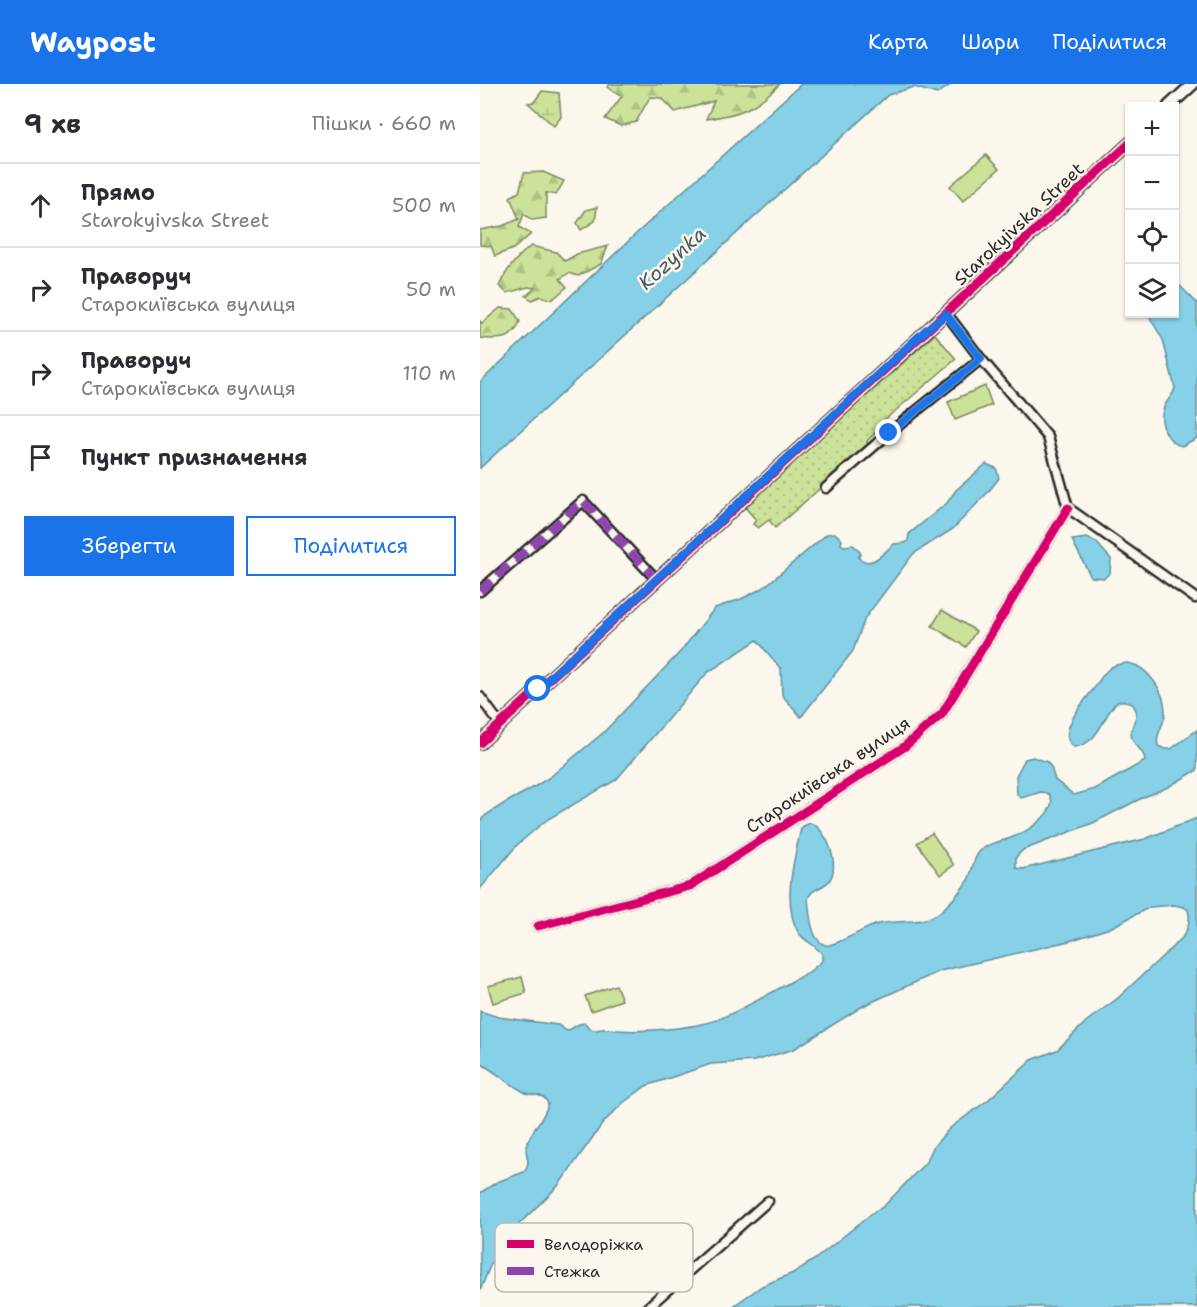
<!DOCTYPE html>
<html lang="uk">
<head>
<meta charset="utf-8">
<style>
  :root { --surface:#fff; --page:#f2f2f3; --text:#2b2b33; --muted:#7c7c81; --line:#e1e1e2; --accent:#1a73e8 }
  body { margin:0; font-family:"Shantell Sans",sans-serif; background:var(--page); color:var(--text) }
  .controls { position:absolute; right:18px; top:18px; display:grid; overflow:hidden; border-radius:0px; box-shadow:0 2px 4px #0004 }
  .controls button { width:54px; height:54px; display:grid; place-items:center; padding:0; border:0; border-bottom:2px solid var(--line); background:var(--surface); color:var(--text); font:30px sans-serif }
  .stop { position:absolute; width:18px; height:18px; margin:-14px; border:4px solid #1a73e8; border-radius:50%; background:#fff }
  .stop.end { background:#1a73e8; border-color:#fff; box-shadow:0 2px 6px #0008 }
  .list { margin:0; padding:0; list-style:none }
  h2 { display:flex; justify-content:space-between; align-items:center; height:78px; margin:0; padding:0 24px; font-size:26px }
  h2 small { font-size:20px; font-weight:400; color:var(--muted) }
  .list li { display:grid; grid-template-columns:39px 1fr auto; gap:18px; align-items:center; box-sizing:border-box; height:84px; padding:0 24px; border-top:2px solid var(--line) }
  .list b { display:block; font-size:22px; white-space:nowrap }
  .list p { margin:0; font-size:20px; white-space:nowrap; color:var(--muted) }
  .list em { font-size:20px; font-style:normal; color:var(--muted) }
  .actions { display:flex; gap:12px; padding:18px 24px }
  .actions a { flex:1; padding:14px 0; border:2px solid var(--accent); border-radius:0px; text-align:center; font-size:21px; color:var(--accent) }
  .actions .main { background:var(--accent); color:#fff }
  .icon { flex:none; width:33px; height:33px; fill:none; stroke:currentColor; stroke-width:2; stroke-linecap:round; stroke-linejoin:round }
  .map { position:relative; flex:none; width:717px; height:1223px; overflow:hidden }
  header { display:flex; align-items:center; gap:36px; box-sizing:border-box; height:84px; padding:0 30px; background:var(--accent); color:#fff }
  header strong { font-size:28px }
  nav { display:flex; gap:33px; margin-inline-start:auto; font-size:21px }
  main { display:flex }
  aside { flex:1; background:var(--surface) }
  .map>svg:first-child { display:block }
  .green { fill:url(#green-dots); stroke:#7b8662; stroke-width:1.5 }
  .forest { fill:url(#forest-firs); stroke:#7b8662; stroke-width:1.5 }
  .wetland { fill:url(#wetland-marsh); stroke:#7b8662; stroke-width:1.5 }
  .pitch { fill:#cbe298; stroke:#7b8662; stroke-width:1.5 }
  .water { fill:#86d1e7; stroke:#628f9c; stroke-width:1.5 }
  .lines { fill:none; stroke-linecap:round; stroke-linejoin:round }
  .minor-casing { stroke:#2b2b2b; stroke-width:13 }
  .tertiary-casing { stroke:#2b2b2b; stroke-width:15 }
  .minor { stroke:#fbf7ec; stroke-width:8 }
  .tertiary { stroke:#fbf7ec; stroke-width:10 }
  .quiet { stroke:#8e44ad; stroke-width:8; stroke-dasharray:15 8; stroke-linecap:butt }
  .cycleway-casing { stroke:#fbf7ec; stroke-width:13 }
  .cycleway { stroke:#d6006c; stroke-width:9 }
  .route { stroke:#1a73e8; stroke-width:8 }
  .labels { text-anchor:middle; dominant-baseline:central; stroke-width:5; stroke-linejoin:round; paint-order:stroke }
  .street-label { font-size:18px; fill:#2b2b2b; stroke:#fbf7ec }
  .water-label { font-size:20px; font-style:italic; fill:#465d63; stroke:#fbf7ec }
  .key { fill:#fbf7ec; stroke:#bdbab2; stroke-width:1.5 }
  .key-label { font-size:16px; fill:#2b2b2b }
</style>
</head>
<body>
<header>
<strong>Waypost</strong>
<nav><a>Карта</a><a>Шари</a><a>Поділитися</a></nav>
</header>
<main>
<aside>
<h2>9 хв<small>Пішки · 660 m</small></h2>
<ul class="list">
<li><svg class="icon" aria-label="ahead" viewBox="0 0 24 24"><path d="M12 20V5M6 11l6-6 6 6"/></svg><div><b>Прямо</b><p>Starokyivska Street</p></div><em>500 m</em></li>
<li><svg class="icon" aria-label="right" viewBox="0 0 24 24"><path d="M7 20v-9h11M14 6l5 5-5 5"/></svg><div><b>Праворуч</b><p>Старокиївська вулиця</p></div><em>50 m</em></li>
<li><svg class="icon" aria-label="right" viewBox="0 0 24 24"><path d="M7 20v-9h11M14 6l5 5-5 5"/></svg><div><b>Праворуч</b><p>Старокиївська вулиця</p></div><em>110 m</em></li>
<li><svg class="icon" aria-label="arrive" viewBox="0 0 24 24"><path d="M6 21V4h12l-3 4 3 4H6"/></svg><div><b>Пункт призначення</b></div></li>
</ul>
<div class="actions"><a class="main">Зберегти</a><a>Поділитися</a></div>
</aside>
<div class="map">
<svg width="717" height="1223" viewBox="0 0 717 1223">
  <defs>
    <pattern id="green-dots" width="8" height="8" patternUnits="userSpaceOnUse" patternTransform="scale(1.5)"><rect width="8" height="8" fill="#cbe298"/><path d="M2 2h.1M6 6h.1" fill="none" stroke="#aec283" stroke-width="1.8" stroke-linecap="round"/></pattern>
    <pattern id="forest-firs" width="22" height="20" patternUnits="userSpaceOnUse" patternTransform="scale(1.5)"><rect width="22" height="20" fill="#cbe298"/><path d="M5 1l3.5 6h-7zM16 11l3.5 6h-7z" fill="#aec283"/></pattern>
    <pattern id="wetland-marsh" width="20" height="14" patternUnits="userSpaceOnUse" patternTransform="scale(1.5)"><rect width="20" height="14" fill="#cbe298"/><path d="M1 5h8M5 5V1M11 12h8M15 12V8" fill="none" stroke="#aec283"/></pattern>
  </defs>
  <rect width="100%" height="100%" fill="#fbf7ec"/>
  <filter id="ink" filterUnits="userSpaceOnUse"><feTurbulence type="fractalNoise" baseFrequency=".0167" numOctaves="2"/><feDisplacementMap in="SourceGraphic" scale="12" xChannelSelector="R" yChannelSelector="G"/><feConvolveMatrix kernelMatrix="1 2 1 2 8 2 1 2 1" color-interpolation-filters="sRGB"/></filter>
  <g filter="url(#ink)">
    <path class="green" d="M 455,250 L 476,275 L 401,339 L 401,343 L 387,357 L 388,362 L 295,444 L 289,436 L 278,444 L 273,440 L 276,436 L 264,422 Z"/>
    <g class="forest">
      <path d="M 130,0 L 300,0 C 274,25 261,30 226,35 L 234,17 L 195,28 L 182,14 L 170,13 L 156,38 L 141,42 L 125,35 L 142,12 L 127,3 Z"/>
      <path d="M 63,88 L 84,97 L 76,111 L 66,109 L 66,134 L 52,136 L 44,130 L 39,143 L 51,150 L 33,165 L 15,172 L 11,162 L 0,161 L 0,146 L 22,142 L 39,135 L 30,113 L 39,108 L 44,89 Z"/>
      <path d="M 51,162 L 76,168 L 85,177 L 97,170 L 128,162 L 121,180 L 98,192 L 89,189 L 80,195 L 87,203 L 72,216 L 61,212 L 52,216 L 46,212 L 55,204 L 48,203 L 27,209 L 19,202 C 27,185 36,173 51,162 Z"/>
      <path d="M 20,224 L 32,225 L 40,237 C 34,257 18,256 0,254 L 0,237 L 2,239 Z"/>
    </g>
    <g class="wetland">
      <path d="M 62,7 L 79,9 L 81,33 L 74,42 L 48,19 L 54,18 Z"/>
      <path d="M 117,123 L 115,137 L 101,146 L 97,139 L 106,126 Z"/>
    </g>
    <g class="pitch">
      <path d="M 506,71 L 519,85 L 483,117 L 470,102 Z"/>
      <path d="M 505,302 L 512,321 L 475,336 L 468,318 Z"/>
      <path d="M 462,526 L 496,547 L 486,563 L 452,542 Z"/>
      <path d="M 452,749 L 474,781 L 460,791 L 437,759 Z"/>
      <path d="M 42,893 L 46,909 L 13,919 L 8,902 Z"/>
      <path d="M 136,901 L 142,916 L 111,927 L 105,912 Z"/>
    </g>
    <g class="water">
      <path d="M 321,0 L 472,0 L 457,10 L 434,3 L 408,11 L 0,384 L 0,298 L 157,149 Z"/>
      <path d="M 695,197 L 717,219 L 717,354 L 702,362 C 687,359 679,339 683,326 C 685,317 693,313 695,304 L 683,256 L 668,230 L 694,230 Z"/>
      <path d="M 506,380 L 516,384 L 519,394 L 509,407 L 473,445 L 433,470 L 385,534 L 373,567 L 321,633 L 302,611 L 301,585 L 277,556 L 227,589 L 136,696 L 68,735 L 51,749 L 37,761 L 0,805 L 0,737 L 6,731 L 25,719 L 51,705 L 70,693 L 124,648 L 201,567 L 235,524 L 261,515 L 283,504 L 347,450 L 355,449 L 362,456 L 361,460 L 364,462 L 373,461 L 379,466 L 381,470 L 378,473 C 391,486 403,469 414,460 L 425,459 L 428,457 L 429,450 L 467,419 L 476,406 Z"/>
      <path d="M 607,454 L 616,458 L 631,475 L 630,489 L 624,494 L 611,493 L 592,456 Z"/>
      <path d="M 648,579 C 669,583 686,609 685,630 C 684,642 675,650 678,662 L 685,665 L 691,665 L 717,646 L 717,686 L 688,703 L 662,714 L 613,739 L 543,766 L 536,773 L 536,784 L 543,785 L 665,755 L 717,734 L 717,1223 L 252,1223 L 282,1202 L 313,1189 L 334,1176 L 395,1127 L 403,1123 L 446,1078 L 454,1062 L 470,1044 L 508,1016 L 552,976 L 577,966 L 607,937 L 638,914 L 702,854 C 708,845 711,837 708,826 L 704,823 L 694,821 L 670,823 L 630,844 L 589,857 L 460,887 L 383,922 L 314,965 L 274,977 L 231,980 L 166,1002 L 143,1019 L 123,1039 L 78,1102 L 31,1148 L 12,1177 L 0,1207 L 0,1109 L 17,1098 L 44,1088 C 53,1076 43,1071 47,1060 C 51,1045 65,1035 68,1020 C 64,1008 53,1013 44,1008 C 29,1000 16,988 0,979 L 0,927 L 18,933 L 78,941 L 87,947 L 99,940 L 105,939 C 115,952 116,943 129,945 C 155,949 214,945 239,935 C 269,923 300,903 329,888 L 342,877 L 342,870 C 336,861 324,857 318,848 C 302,819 314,775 321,745 L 323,742 L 330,739 C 347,744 361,782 349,797 C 342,805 331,804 328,815 C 330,828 330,856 345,861 C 352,864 385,844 395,841 C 416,834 443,843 461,827 C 470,819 481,807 488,796 C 493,787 492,775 500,767 C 509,758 522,758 533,753 C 547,748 570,733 572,717 L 569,710 L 561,708 L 541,714 L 537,710 L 536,692 L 545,675 L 553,673 L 567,678 L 571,683 L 575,696 L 594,711 L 615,705 L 665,677 C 665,665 651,662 651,649 C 651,641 658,634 656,627 C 654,617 640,613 634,621 C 621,637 618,660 594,663 C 574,650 606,615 615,603 C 620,596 623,589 630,584 C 635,580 642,580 648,579 Z"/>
    </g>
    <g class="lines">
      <g class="minor-casing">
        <g id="minor">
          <path d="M 466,229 L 501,275 L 568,353 L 588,424 L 715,514"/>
          <path d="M 346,404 L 409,349 L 501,275"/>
          <path d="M 0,507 L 103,417 L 176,495"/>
          <path d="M 0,613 L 20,640"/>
          <path d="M 58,842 L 210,802 L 424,663 L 462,630 L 588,424"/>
          <path d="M 168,1223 L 288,1117"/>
        </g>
      </g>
      <g class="tertiary-casing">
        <g id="tertiary">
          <path d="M 689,22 L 713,0"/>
          <path d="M 0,659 L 650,59"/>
        </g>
      </g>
      <use href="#minor" class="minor"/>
      <use href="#tertiary" class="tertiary"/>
      <path class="quiet" d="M 0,507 L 103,417 L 176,495"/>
      <g class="cycleway-casing">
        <g id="cycleway">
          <path d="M 0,659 L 650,59"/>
          <path d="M 58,842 L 210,802 L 424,663 L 462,630 L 588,424"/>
        </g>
      </g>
      <use href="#cycleway" class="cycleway"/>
    </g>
  </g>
  <g class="lines" filter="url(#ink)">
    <path class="route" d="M 58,605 L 446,246 L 466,230 L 501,275 L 409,349"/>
  </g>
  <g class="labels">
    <g class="street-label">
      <text transform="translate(539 140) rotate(-43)">Starokyivska Street</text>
      <text transform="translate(348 691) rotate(-34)">Старокиївська вулиця</text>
    </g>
    <g class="water-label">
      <text transform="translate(192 174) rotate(-42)">Kozynka</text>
    </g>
  </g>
  <rect x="15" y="1139" width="198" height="69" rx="9" class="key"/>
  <rect x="27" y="1156" width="27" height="8" fill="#d6006c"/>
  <rect x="27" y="1183" width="27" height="8" fill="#8e44ad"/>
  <g class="key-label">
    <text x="64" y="1166">Велодоріжка</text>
    <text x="64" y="1193">Стежка</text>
  </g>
</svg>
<div class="controls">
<button>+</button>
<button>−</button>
<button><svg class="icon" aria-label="locate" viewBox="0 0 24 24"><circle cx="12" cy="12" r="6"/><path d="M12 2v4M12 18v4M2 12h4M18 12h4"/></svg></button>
<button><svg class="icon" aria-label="layers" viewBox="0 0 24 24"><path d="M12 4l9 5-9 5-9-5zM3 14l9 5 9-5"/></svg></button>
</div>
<div class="stop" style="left:58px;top:605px"></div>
<div class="stop end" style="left:409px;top:349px"></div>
</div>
</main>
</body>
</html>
